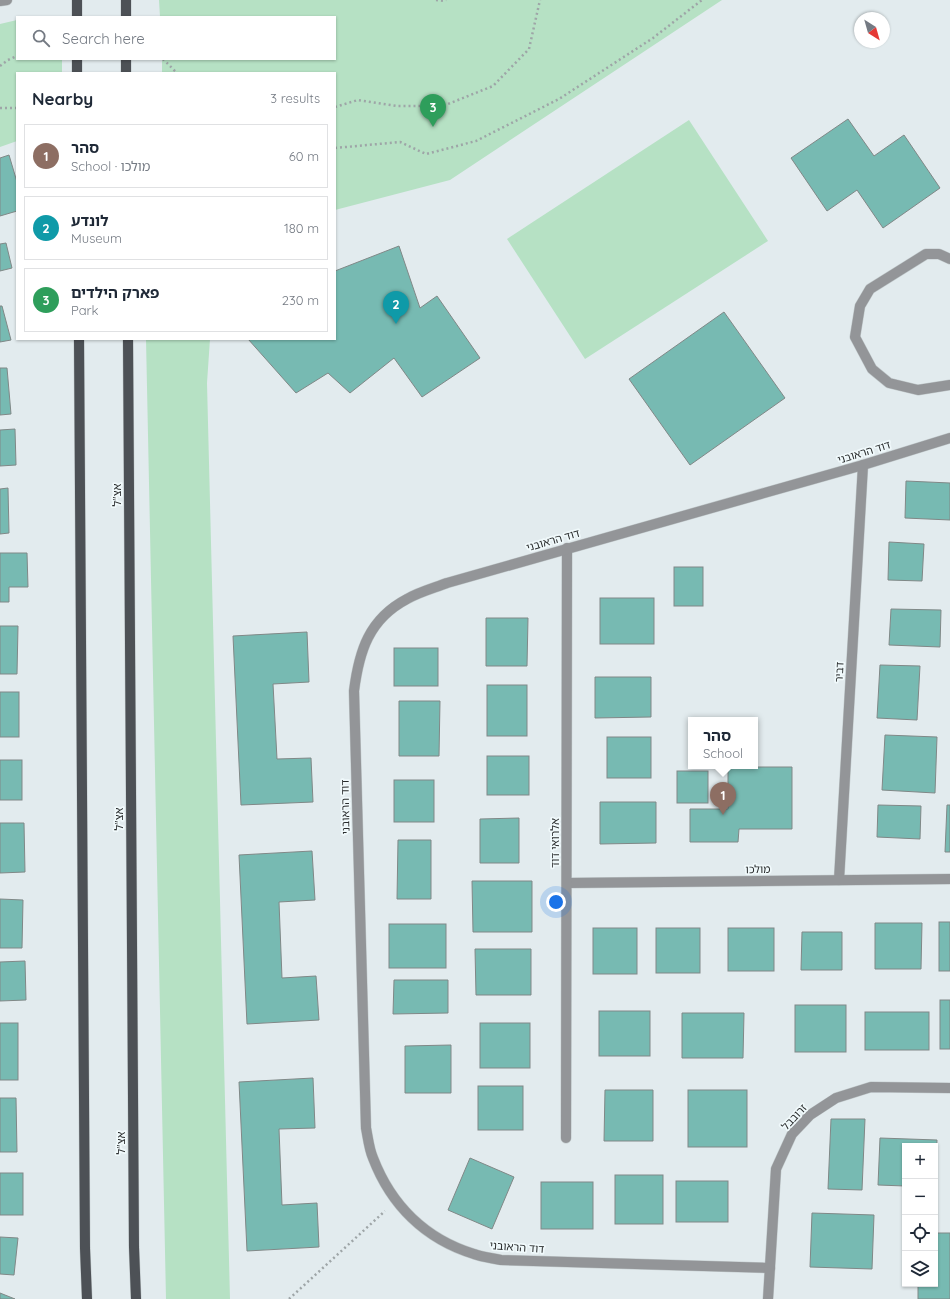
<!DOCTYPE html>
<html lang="en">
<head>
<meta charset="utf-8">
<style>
  :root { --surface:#fff; --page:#f2f2f3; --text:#1f2937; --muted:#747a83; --line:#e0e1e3; --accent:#965c1a }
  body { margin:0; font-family:Quicksand,"Noto Sans Hebrew",sans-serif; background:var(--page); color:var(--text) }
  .controls { position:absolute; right:12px; bottom:12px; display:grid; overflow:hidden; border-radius:0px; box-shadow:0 1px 3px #0004 }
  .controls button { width:36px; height:36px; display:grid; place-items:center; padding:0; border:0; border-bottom:1px solid var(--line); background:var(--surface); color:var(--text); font:20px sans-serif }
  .compass { position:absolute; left:854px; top:12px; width:36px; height:36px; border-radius:50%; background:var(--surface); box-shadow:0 1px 3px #0004; rotate:143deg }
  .you { position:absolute; left:556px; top:902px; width:14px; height:14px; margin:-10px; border:3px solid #fff; border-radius:50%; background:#1a73e8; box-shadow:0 0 0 6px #1a73e833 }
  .badge { display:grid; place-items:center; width:26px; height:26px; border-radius:50%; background:var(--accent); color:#fff; font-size:13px; font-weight:700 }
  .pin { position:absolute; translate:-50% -33px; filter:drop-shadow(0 1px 2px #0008) }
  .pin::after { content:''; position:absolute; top:21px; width:14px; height:12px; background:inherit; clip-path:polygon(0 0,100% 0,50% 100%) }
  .popup { position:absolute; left:688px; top:717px; width:70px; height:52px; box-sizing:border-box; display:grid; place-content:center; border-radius:0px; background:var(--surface); filter:drop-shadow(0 1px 3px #0005); font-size:13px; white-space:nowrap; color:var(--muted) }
  .popup b { font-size:15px; color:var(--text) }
  .popup::after { content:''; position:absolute; left:50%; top:100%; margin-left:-8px; border:8px solid transparent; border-top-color:var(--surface) }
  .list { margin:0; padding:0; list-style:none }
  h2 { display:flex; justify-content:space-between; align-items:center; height:52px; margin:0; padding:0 16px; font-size:17px }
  h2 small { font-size:13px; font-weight:400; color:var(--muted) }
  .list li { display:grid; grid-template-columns:26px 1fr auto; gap:12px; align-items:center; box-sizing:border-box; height:64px; margin:0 8px 8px; padding:0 8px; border:1px solid var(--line); border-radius:0px }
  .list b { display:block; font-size:15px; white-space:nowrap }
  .list p { margin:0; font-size:13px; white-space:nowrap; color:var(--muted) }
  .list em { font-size:13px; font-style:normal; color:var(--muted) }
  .icon { flex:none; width:22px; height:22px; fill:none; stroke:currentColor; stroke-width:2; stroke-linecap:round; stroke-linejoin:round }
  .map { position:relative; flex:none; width:950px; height:1299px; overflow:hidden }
  .search { position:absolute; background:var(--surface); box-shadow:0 1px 3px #0004; left:16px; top:16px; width:320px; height:44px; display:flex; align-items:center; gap:10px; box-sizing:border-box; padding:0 14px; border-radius:0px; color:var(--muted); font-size:15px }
  .panel { position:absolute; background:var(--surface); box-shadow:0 1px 3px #0004; left:16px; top:72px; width:320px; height:268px; border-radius:0px }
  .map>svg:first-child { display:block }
  .green { fill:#b6e1c4 }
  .building { fill:#77bab2; stroke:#808887 }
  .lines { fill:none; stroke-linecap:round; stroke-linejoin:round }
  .minor-casing { stroke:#c1c9cb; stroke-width:11 }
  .major-casing { stroke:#c1c9cb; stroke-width:11 }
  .path { stroke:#9ea5a7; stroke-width:2.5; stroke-dasharray:2 3; stroke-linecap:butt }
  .minor { stroke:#939598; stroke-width:10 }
  .major { stroke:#4d5156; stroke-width:10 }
  .labels { text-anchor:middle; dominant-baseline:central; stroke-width:3.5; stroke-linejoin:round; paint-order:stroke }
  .street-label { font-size:11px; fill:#292c2d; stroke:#f0f9fb }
</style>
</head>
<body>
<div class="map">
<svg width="950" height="1299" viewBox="0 0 950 1299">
  <rect width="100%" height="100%" fill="#e2ebee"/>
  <g class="green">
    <path d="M 159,0 L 722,0 L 450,180 L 335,210 L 335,73 L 162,73 L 162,59 L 335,59 L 335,17 L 160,17 Z"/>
    <path d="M 17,20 L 17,59 L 62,59 L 62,73 L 17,73 L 17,141 L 0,147 L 0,24 Z"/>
    <path d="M 689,120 L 768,241 L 585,359 L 507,239 Z"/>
    <path d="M 146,339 L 210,339 L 207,383 L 230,1299 L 166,1299 Z"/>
  </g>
  <g class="building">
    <path d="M 848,119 L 874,156 L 904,135 L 940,188 L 883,228 L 857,190 L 827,211 L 791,158 Z"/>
    <path d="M 9,155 L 17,182 L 17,211 L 0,216 L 0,158 Z"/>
    <path d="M 6,243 L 12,268 L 0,271 L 0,244 Z"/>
    <path d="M 399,246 L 420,308 L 437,296 L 480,358 L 422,397 L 394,358 L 350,393 L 328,373 L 296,393 L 248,339 L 335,339 L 335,271 Z"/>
    <path d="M 0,306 L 2,306 L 11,340 L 0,342 Z"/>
    <path d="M 724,312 L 785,398 L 690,465 L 629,379 Z"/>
    <path d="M 0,368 L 7,368 L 11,414 L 0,415 Z"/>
    <path d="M 15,429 L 16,465 L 0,466 L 0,430 Z"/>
    <path d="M 906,481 L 950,483 L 950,520 L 905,518 Z"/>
    <path d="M 8,488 L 9,533 L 0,534 L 0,489 Z"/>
    <path d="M 889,542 L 924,544 L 922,581 L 888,580 Z"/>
    <path d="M 0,553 L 27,553 L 28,587 L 9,587 L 9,602 L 0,602 Z"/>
    <rect x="674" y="567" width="29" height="39"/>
    <rect x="600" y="598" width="54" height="46"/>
    <path d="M 891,609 L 941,610 L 940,647 L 889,645 Z"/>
    <path d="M 486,618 L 528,618 L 527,666 L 486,666 Z"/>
    <path d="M 0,626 L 18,626 L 17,674 L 0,674 Z"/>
    <path d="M 307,632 L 309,682 L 273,684 L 277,759 L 311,758 L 313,802 L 241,805 L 233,636 Z"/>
    <rect x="394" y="648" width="44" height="38"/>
    <path d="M 880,665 L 920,666 L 917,720 L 877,718 Z"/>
    <path d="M 595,677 L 651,677 L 651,717 L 595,718 Z"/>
    <rect x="487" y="685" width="40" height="51"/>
    <rect x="0" y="692" width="19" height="45"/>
    <path d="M 399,701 L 440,701 L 439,756 L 399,756 Z"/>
    <path d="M 885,735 L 937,737 L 935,793 L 882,790 Z"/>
    <rect x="607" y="737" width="44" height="41"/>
    <rect x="487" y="756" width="42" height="39"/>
    <rect x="0" y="760" width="22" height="40"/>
    <path d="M 728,767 L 792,767 L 792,829 L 739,829 L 738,842 L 690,842 L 690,809 L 728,809 Z"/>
    <rect x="677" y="771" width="31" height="32"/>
    <rect x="394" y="780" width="40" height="42"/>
    <path d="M 600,802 L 656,802 L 656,843 L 600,844 Z"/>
    <path d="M 878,805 L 921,806 L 920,839 L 877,837 Z"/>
    <path d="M 947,805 L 950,805 L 950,852 L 945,852 Z"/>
    <path d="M 519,818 L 519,863 L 480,863 L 480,819 Z"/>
    <path d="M 0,823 L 24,823 L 25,872 L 0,873 Z"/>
    <path d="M 398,840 L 431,840 L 431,899 L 397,899 Z"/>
    <path d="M 312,851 L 315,900 L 279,902 L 282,978 L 316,976 L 319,1020 L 247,1024 L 239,855 Z"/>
    <path d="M 472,881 L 532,881 L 532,932 L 473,932 Z"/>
    <path d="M 0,899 L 23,900 L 22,948 L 0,948 Z"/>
    <rect x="939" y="922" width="11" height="49"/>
    <path d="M 875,923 L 922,923 L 921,969 L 875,969 Z"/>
    <rect x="389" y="924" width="57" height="44"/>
    <rect x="593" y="928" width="44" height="46"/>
    <rect x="656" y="928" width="44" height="45"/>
    <rect x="728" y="928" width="46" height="43"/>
    <path d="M 802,932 L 842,932 L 842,970 L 801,970 Z"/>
    <path d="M 475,949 L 531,949 L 531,995 L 476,995 Z"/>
    <path d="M 25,961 L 26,1000 L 0,1001 L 0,962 Z"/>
    <path d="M 394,980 L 448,980 L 448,1013 L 393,1014 Z"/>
    <rect x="940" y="1000" width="10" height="49"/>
    <rect x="795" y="1005" width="51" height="47"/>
    <rect x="599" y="1011" width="51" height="45"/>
    <rect x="865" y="1012" width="64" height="38"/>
    <path d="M 682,1013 L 744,1013 L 743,1058 L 682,1058 Z"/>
    <rect x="0" y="1023" width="18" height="57"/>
    <rect x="480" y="1023" width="50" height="45"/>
    <path d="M 451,1045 L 451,1093 L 405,1093 L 405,1046 Z"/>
    <path d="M 313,1078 L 315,1128 L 279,1129 L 282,1205 L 317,1203 L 319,1247 L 247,1251 L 239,1082 Z"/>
    <rect x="478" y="1086" width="45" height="44"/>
    <path d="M 605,1090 L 653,1090 L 653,1141 L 604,1141 Z"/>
    <rect x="688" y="1090" width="59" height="57"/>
    <path d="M 0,1098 L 16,1098 L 17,1152 L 0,1152 Z"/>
    <path d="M 831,1119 L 865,1119 L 862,1190 L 828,1189 Z"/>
    <path d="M 880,1138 L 937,1140 L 935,1184 L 935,1146 L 905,1146 L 905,1186 L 878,1185 Z"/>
    <path d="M 470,1158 L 514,1177 L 492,1229 L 448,1210 Z"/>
    <rect x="0" y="1173" width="23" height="42"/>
    <rect x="615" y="1175" width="48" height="49"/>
    <rect x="676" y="1181" width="52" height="41"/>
    <rect x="541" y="1182" width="52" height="47"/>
    <path d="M 812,1213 L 874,1215 L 872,1269 L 810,1267 Z"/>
    <path d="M 935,1233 L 950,1233 L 950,1299 L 918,1299 L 918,1284 L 935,1284 Z"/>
    <path d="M 0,1237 L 18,1238 L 14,1275 L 0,1274 Z"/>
    <path d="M 0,1293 L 15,1299 L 0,1299 Z"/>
  </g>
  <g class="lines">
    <g class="minor-casing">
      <g id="minor">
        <path d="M 0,1 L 7,0"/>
        <path d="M 950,259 L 939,254 L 926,254 L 870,289 L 860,306 L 855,337 L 872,369 L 889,383 L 918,390 L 950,385"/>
        <path d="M 839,880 L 863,465"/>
        <path d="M 567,883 L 950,879"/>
        <path d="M 566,1138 L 567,548"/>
        <path d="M 770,1268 L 501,1260 C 492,1258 482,1257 474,1254 C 425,1239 391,1205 373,1158 C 369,1149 368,1138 366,1128 L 354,691 C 359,651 369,619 407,599 C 419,592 434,588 447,583 L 863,465 L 950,438"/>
        <path d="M 768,1299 L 776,1169 L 792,1134 L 810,1115 L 836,1098 L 871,1087 L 950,1088"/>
      </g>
    </g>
    <g class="major-casing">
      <g id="major">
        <path d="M 126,0 L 126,17"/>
        <path d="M 77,17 L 77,0"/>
        <path d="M 77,59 L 77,73"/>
        <path d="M 126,59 L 126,73"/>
        <path d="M 79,339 L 85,1248 L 87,1299"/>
        <path d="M 128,339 L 134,1247 L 136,1299"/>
      </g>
    </g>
    <g class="path">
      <path d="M 436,0 L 444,1 L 446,0"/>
      <path d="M 163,59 L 177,73"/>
      <path d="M 0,66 L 8,60 L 17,56"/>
      <path d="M 335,107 L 358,100 L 397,106 L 443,106 L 493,86 L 529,49 L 540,0"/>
      <path d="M 0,108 L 17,108"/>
      <path d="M 335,148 L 400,142 L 426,154 L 476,141 L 559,99 L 653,38 L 702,0"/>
      <path d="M 289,1299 L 385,1211"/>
    </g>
    <use href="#minor" class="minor"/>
    <use href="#major" class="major"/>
  </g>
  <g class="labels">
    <g class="street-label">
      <text transform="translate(864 452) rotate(-17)">דוד הראובני</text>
      <text transform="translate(117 495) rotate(-90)">אצ"ל</text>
      <text transform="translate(553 540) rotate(-16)">דוד הראובני</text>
      <text transform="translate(839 672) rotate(-87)">דביר</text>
      <text transform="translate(345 807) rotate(-91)">דוד הראובני</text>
      <text transform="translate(119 819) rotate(-90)">אצ"ל</text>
      <text transform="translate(555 843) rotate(-90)">אלרואי דוד</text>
      <text transform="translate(758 869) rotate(-1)">מולכו</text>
      <text transform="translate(794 1117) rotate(-47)">זרובבל</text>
      <text transform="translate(121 1143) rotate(-90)">אצ"ל</text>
      <text transform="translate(517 1247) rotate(4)">דוד הראובני</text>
    </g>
  </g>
</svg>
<div class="controls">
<button>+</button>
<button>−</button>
<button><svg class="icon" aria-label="locate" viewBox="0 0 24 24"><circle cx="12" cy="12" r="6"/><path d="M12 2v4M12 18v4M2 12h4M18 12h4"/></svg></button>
<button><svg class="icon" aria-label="layers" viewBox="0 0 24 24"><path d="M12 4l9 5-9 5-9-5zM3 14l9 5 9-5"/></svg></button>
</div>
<svg class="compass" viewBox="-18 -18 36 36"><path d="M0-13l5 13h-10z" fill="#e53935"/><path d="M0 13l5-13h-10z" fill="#747a83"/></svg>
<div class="you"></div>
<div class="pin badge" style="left:723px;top:815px;background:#8d6e63">1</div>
<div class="popup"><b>סהר</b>School</div>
<div class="pin badge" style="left:396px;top:324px;background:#0f9aa8">2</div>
<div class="pin badge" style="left:433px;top:127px;background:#2e9e5b">3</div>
<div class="search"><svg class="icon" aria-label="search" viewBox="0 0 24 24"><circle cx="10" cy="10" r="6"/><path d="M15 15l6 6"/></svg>Search here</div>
<section class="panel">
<h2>Nearby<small>3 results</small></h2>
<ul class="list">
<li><span class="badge" style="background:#8d6e63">1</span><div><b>סהר</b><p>School · מולכו</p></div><em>60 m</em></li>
<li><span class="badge" style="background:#0f9aa8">2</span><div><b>לונדע</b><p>Museum</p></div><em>180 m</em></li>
<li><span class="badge" style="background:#2e9e5b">3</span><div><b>פארק הילדים</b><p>Park</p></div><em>230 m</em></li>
</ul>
</section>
</div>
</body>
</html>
